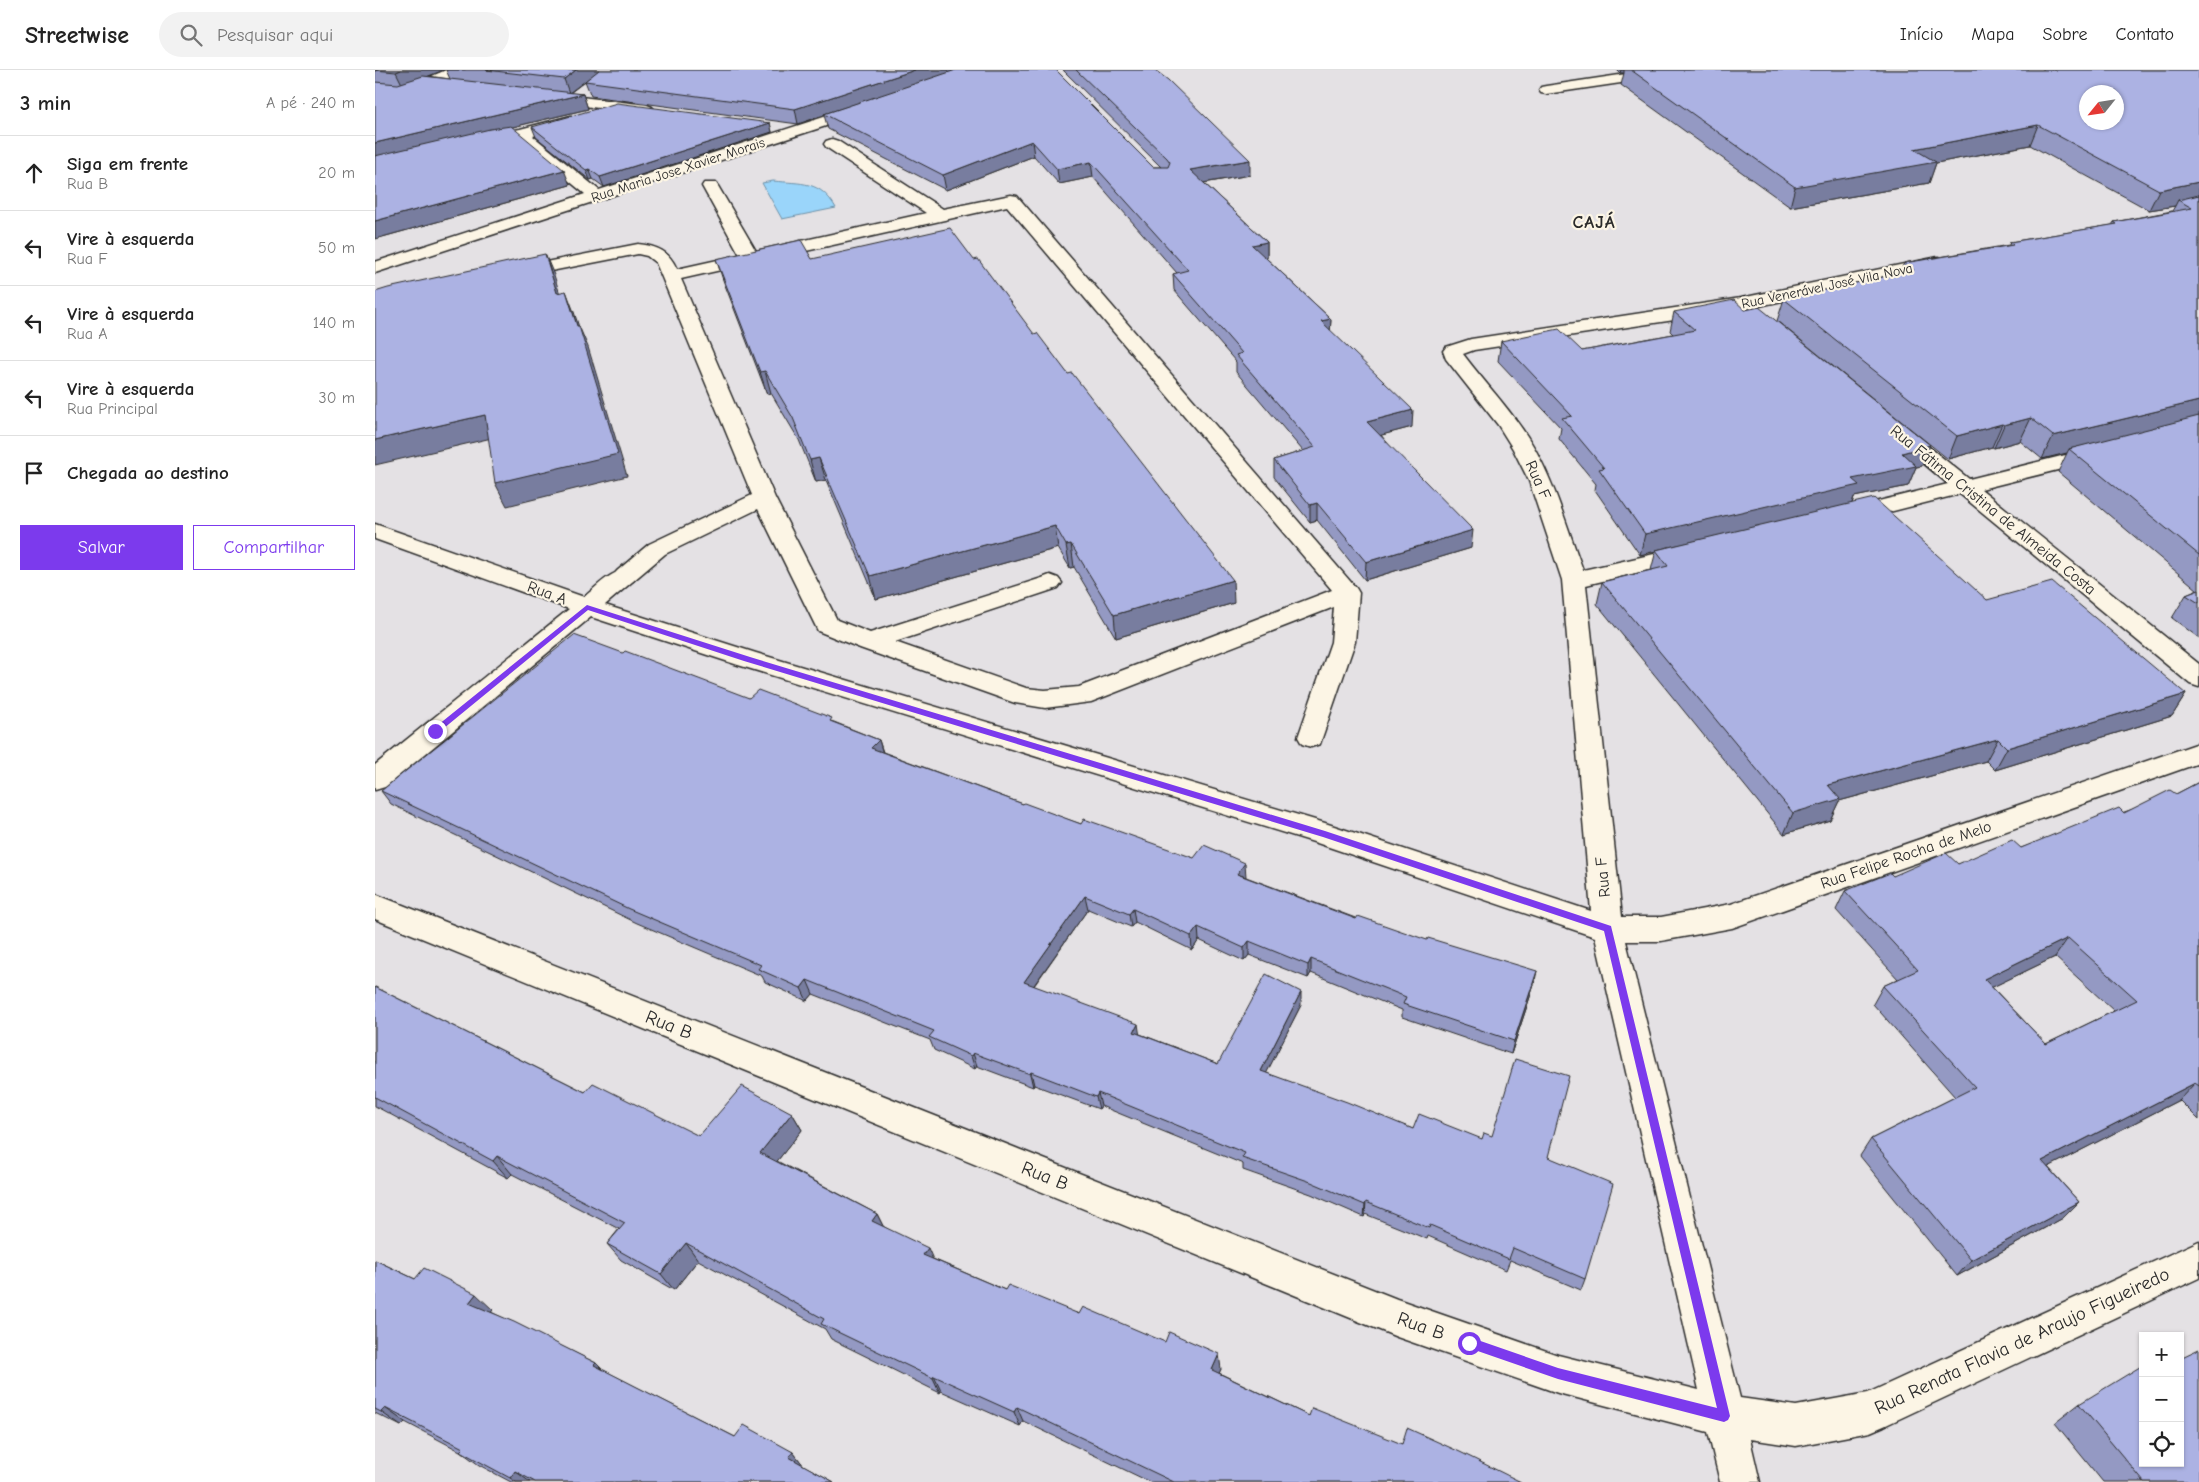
<!DOCTYPE html>
<html lang="pt">
<head>
<meta charset="utf-8">
<style>
  :root { --surface:#fff; --page:#f2f2f2; --text:#222; --muted:#767676; --line:#e0e0e0; --accent:#7c3aed }
  body { margin:0; font-family:"Comic Neue",sans-serif; background:var(--page); color:var(--text) }
  .controls { position:absolute; right:15px; bottom:15px; display:grid; overflow:hidden; border-radius:0px; box-shadow:0 1px 4px #0004 }
  .controls button { width:45px; height:45px; display:grid; place-items:center; padding:0; border:0; border-bottom:1px solid var(--line); background:var(--surface); color:var(--text); font:25px sans-serif }
  .compass { position:absolute; left:1704px; top:15px; width:45px; height:45px; border-radius:50%; background:var(--surface); box-shadow:0 1px 4px #0004; rotate:240deg }
  .stop { position:absolute; width:15px; height:15px; margin:-11px; border:4px solid #7c3aed; border-radius:50%; background:#fff }
  .stop.end { background:#7c3aed; border-color:#fff; box-shadow:0 1px 5px #0008 }
  .list { margin:0; padding:0; list-style:none }
  h2 { display:flex; justify-content:space-between; align-items:center; height:65px; margin:0; padding:0 20px; font-size:21px }
  h2 small { font-size:16px; font-weight:400; color:var(--muted) }
  .list li { display:grid; grid-template-columns:32px 1fr auto; gap:15px; align-items:center; box-sizing:border-box; height:75px; padding:0 20px; border-top:1px solid var(--line) }
  .list b { display:block; font-size:19px; white-space:nowrap }
  .list p { margin:0; font-size:16px; white-space:nowrap; color:var(--muted) }
  .list em { font-size:16px; font-style:normal; color:var(--muted) }
  .actions { display:flex; gap:10px; padding:15px 20px }
  .actions a { flex:1; padding:11px 0; border:1px solid var(--accent); border-radius:0px; text-align:center; font-size:18px; color:var(--accent) }
  .actions .main { background:var(--accent); color:#fff }
  .icon { flex:none; width:28px; height:28px; fill:none; stroke:currentColor; stroke-width:2; stroke-linecap:round; stroke-linejoin:round }
  .map { position:relative; flex:none; width:1824px; height:1412px; overflow:hidden }
  header { display:flex; align-items:center; gap:30px; box-sizing:border-box; height:70px; padding:0 25px; background:var(--surface); border-bottom:1px solid var(--line) }
  header strong { font-size:24px }
  nav { display:flex; gap:28px; margin-inline-start:auto; font-size:18px }
  .search { width:350px; height:45px; background:var(--page); display:flex; align-items:center; gap:12px; box-sizing:border-box; padding:0 18px; border-radius:28px; color:var(--muted); font-size:19px }
  main { display:flex }
  aside { flex:1; background:var(--surface) }
  .map>svg:first-child { display:block }
  .water { fill:#9ad5fa; stroke:#6e91a7 }
  .lines { fill:none; stroke-linecap:round; stroke-linejoin:round }
  .service-casing { stroke:#2b2b2b; stroke-width:3 }
  .minor-casing { stroke:#2b2b2b; stroke-width:3 }
  .service { fill:#fcf5e5; fill-rule:evenodd }
  .minor { fill:#fcf5e5; fill-rule:evenodd }
  .wall { fill:#9499c3; stroke:#2b2b2b; fill-rule:evenodd }
  .shaded-wall { fill:#787d9f; stroke:#2b2b2b }
  .building { fill:#acb2e3; stroke:#2b2b2b; fill-rule:evenodd }
  .route { fill:#7c3aed }
  .labels { text-anchor:middle; dominant-baseline:central; stroke-width:4.5; stroke-linejoin:round; paint-order:stroke }
  .far-street-label { font-size:14px; fill:#2b2b2b; stroke:#fcf5e5 }
  .street-label { font-size:16px; fill:#2b2b2b; stroke:#fcf5e5 }
  .far-district-label { font-size:18px; font-weight:bold; letter-spacing:1px; fill:#2b2b2b; stroke:#fcf5e5 }
  .near-street-label { font-size:19px; fill:#2b2b2b; stroke:#fcf5e5 }
</style>
</head>
<body>
<header>
<strong>Streetwise</strong>
<div class="search"><svg class="icon" aria-label="search" viewBox="0 0 24 24"><circle cx="10" cy="10" r="6"/><path d="M15 15l6 6"/></svg>Pesquisar aqui</div>
<nav><a>Início</a><a>Mapa</a><a>Sobre</a><a>Contato</a></nav>
</header>
<main>
<aside>
<h2>3 min<small>A pé · 240 m</small></h2>
<ul class="list">
<li><svg class="icon" aria-label="ahead" viewBox="0 0 24 24"><path d="M12 20V5M6 11l6-6 6 6"/></svg><div><b>Siga em frente</b><p>Rua B</p></div><em>20 m</em></li>
<li><svg class="icon" aria-label="left" viewBox="0 0 24 24"><path d="M17 20v-9H6M10 6l-5 5 5 5"/></svg><div><b>Vire à esquerda</b><p>Rua F</p></div><em>50 m</em></li>
<li><svg class="icon" aria-label="left" viewBox="0 0 24 24"><path d="M17 20v-9H6M10 6l-5 5 5 5"/></svg><div><b>Vire à esquerda</b><p>Rua A</p></div><em>140 m</em></li>
<li><svg class="icon" aria-label="left" viewBox="0 0 24 24"><path d="M17 20v-9H6M10 6l-5 5 5 5"/></svg><div><b>Vire à esquerda</b><p>Rua Principal</p></div><em>30 m</em></li>
<li><svg class="icon" aria-label="arrive" viewBox="0 0 24 24"><path d="M6 21V4h12l-3 4 3 4H6"/></svg><div><b>Chegada ao destino</b></div></li>
</ul>
<div class="actions"><a class="main">Salvar</a><a>Compartilhar</a></div>
</aside>
<div class="map">
<svg width="1824" height="1412" viewBox="0 0 1824 1412">
  <rect width="100%" height="100%" fill="#e4e1e4"/>
  <filter id="ink" filterUnits="userSpaceOnUse"><feTurbulence type="fractalNoise" baseFrequency=".02" numOctaves="2"/><feDisplacementMap in="SourceGraphic" scale="10" xChannelSelector="R" yChannelSelector="G"/><feConvolveMatrix kernelMatrix="1 2 1 2 8 2 1 2 1" color-interpolation-filters="sRGB"/></filter>
  <g filter="url(#ink)">
    <path class="water" d="M 398,111 C 427,114 445,110 461,138 L 407,149 L 387,113 Z"/>
    <g class="lines">
      <g class="service-casing">
        <path id="service" d="M 457,69 L 463,71 L 568,139 L 636,125 L 642,126 L 981,518 L 984,523 L 980,572 L 945,674 L 936,677 L 927,674 L 923,667 L 956,572 L 959,537 L 716,632 L 670,638 L 640,633 L 485,578 L 443,561 L 383,439 L 290,484 L 258,511 L 250,514 L 242,511 L 238,506 L 242,501 L 274,474 L 377,425 L 281,193 L 272,186 L 263,184 L 140,208 L 134,207 L 131,203 L 134,199 L 140,198 L 263,174 C 282,176 294,181 302,199 L 365,185 L 327,116 L 329,113 L 341,113 L 343,116 L 381,181 L 551,143 L 451,77 L 449,74 L 451,71 ZM 632,136 L 957,520 L 704,617 L 670,620 L 651,618 L 520,572 L 683,518 L 687,513 L 683,508 L 675,505 L 667,508 L 495,563 L 462,550 L 400,428 L 306,209 Z"/>
      </g>
      <g class="minor-casing">
        <g id="minor">
          <path d="M 71,0 L 89,0 L 87,3 C 70,12 51,24 32,27 C 22,29 10,25 0,24 L 0,16 L 29,18 Z"/>
          <path d="M 1278,0 L 1314,0 L 1307,4 L 1171,24 L 1166,23 L 1164,20 L 1166,17 L 1171,16 Z"/>
          <path d="M 173,23 L 272,35 L 277,37 L 280,40 L 277,43 L 272,45 L 168,30 L 166,27 L 168,24 Z"/>
          <path d="M 486,35 L 491,37 L 494,40 L 491,43 L 0,203 L 0,192 L 210,124 L 143,69 L 111,75 L 105,73 L 103,70 L 105,67 L 145,59 L 196,46 L 201,48 L 204,51 L 201,54 L 158,66 L 224,120 Z"/>
          <path d="M 1563,187 L 1569,188 L 1572,192 L 1569,196 L 1366,240 L 1099,280 L 1088,284 C 1112,316 1140,344 1160,379 C 1181,417 1193,460 1208,500 L 1315,476 L 1323,478 L 1327,483 L 1323,488 L 1211,515 L 1247,847 L 1286,847 L 1356,834 L 1824,673 L 1824,693 L 1357,858 L 1286,871 L 1251,871 L 1365,1328 L 1421,1336 L 1493,1323 L 1824,1171 L 1824,1208 L 1509,1356 L 1495,1362 L 1421,1376 L 1375,1369 L 1385,1412 L 1345,1412 L 1333,1362 L 1183,1323 L 1022,1267 L 0,849 L 0,824 L 1022,1229 L 1183,1285 L 1324,1320 L 1220,867 L 942,773 L 363,595 L 216,547 L 10,717 L 0,720 L 0,695 L 194,539 L 0,469 L 0,454 L 209,527 C 223,516 239,496 258,501 L 262,506 L 258,511 L 230,535 L 381,583 L 950,753 L 1216,841 L 1187,510 L 1154,411 L 1138,379 L 1123,355 L 1071,289 L 1068,281 L 1071,277 L 1096,269 L 1366,228 Z"/>
          <path d="M 1522,355 L 1529,357 L 1594,409 L 1723,377 L 1731,378 L 1734,383 L 1731,388 L 1606,419 L 1824,594 L 1824,617 L 1815,614 L 1585,424 L 1471,453 L 1463,451 L 1460,446 L 1463,441 L 1573,414 L 1515,365 L 1511,361 L 1515,357 Z"/>
        </g>
      </g>
      <use href="#service" class="service"/>
      <use href="#minor" class="minor"/>
    </g>
    <g class="wall">
      <path d="M 0,0 L 69,0 L 53,6 L 75,9 L 71,0 L 681,0 L 778,97 L 786,97 L 688,0 L 780,0 L 875,105 L 829,113 L 892,172 L 892,188 L 891,188 L 956,249 L 955,261 L 1037,357 L 1006,365 L 1096,478 L 990,510 L 942,450 L 935,452 L 899,407 L 899,390 L 928,381 L 861,302 L 861,292 L 799,220 L 798,204 L 802,203 L 718,107 L 684,114 L 659,86 L 571,120 L 453,59 L 449,45 L 423,54 L 216,26 L 210,11 L 217,6 L 195,23 L 208,24 L 213,39 L 137,57 L 195,115 L 0,169 Z"/>
      <path d="M 1242,0 L 1824,0 L 1824,568 L 1797,548 L 1811,525 L 1823,520 L 1683,402 L 1692,383 L 1667,389 L 1645,371 L 1619,378 L 1617,377 L 1573,389 L 1402,251 L 1409,229 L 1525,203 L 1529,193 L 1634,175 L 1635,172 L 1737,155 L 1739,152 L 1797,141 L 1800,136 L 1774,140 L 1655,75 L 1561,93 L 1554,113 L 1415,137 L 1246,15 L 1249,3 L 1245,3 Z"/>
      <path d="M 395,53 L 397,62 L 229,117 L 218,109 L 215,110 L 161,67 L 157,57 Z"/>
      <path d="M 341,189 L 437,189 L 859,533 L 741,568 L 699,497 L 695,498 L 683,478 L 501,529 L 451,410 L 441,412 L 424,370 L 396,323 L 392,324 L 348,210 Z"/>
      <path d="M 1299,242 L 1547,396 L 1541,397 L 1533,416 L 1479,427 L 1477,434 L 1612,530 L 1811,624 L 1797,646 L 1620,700 L 1611,691 L 1464,731 L 1455,750 L 1409,764 L 1222,534 L 1227,512 L 1276,500 L 1281,481 L 1265,485 L 1220,420 L 1221,414 L 1184,369 L 1186,358 L 1123,291 L 1126,271 L 1207,281 L 1298,264 L 1295,261 Z"/>
      <path d="M 374,628 L 459,652 L 504,670 L 508,682 L 648,734 L 706,754 L 871,807 L 1159,915 L 1136,984 L 1027,947 L 1027,940 L 936,903 L 933,908 L 874,885 L 869,891 L 824,870 L 817,880 L 760,852 L 756,857 L 713,839 L 659,916 L 765,964 L 843,994 L 926,935 L 891,1003 L 1038,1059 L 1107,1069 L 1173,1087 L 1210,1209 L 1206,1220 L 1135,1190 L 1131,1200 L 1053,1166 L 1052,1169 L 990,1144 L 989,1147 L 936,1124 L 868,1100 L 868,1094 L 726,1036 L 724,1039 L 659,1015 L 658,1017 L 602,996 L 600,999 L 559,980 L 555,970 L 438,924 L 432,931 L 390,912 L 387,906 L 262,853 L 16,734 L 6,721 Z"/>
      <path d="M 1824,712 L 1824,1050 L 1804,1030 L 1673,1097 L 1704,1132 L 1688,1148 L 1582,1206 L 1485,1086 L 1496,1069 L 1580,1027 L 1498,934 L 1508,916 L 1523,909 L 1461,840 L 1470,821 L 1518,806 L 1583,794 L 1646,778 L 1801,724 ZM 1680,887 L 1739,941 L 1671,974 L 1617,917 Z"/>
      <path d="M 0,917 L 210,1022 L 324,1066 L 417,1043 L 427,1060 L 402,1091 L 502,1144 L 508,1156 L 558,1189 L 630,1220 L 704,1244 L 846,1299 L 844,1303 L 934,1346 L 1027,1374 L 1146,1412 L 775,1412 L 648,1351 L 645,1356 L 566,1321 L 565,1323 L 456,1269 L 450,1259 L 323,1190 L 299,1220 L 246,1190 L 232,1174 L 244,1159 L 137,1104 L 133,1108 L 0,1036 Z"/>
      <path d="M 0,1190 L 40,1209 L 118,1240 L 116,1242 L 221,1293 L 228,1300 L 360,1367 L 418,1382 L 428,1395 L 459,1412 L 136,1412 L 104,1395 L 85,1381 L 30,1352 L 26,1356 L 0,1343 Z"/>
      <path d="M 1704,1334 L 1824,1412 L 1728,1412 L 1680,1353 Z"/>
    </g>
    <g class="shaded-wall">
      <path d="M 26,0 L 69,0 L 28,16 L 21,2 Z"/>
      <path d="M 201,0 L 225,0 L 194,23 L 189,9 Z"/>
      <path d="M 540,0 L 586,0 L 449,44 L 449,45 L 423,54 L 420,39 Z"/>
      <path d="M 1246,0 L 1249,0 L 1249,3 L 1245,3 Z"/>
      <path d="M 208,24 L 213,39 L 0,90 L 0,73 Z"/>
      <path d="M 395,53 L 397,62 L 229,117 L 225,107 Z"/>
      <path d="M 1663,55 L 1655,75 L 1561,93 L 1554,113 L 1415,137 L 1420,117 L 1539,79 Z"/>
      <path d="M 657,71 L 659,86 L 571,120 L 568,105 Z"/>
      <path d="M 875,90 L 875,105 L 816,115 L 815,100 Z"/>
      <path d="M 716,92 L 718,107 L 684,114 L 682,99 Z"/>
      <path d="M 214,99 L 218,109 L 215,110 L 211,100 Z"/>
      <path d="M 189,100 L 195,115 L 0,169 L 0,151 Z"/>
      <path d="M 1824,112 L 1824,131 L 1803,130 L 1800,136 L 1774,140 L 1784,120 Z"/>
      <path d="M 892,172 L 892,188 L 878,191 L 877,175 Z"/>
      <path d="M 170,184 L 179,205 L 191,244 L 182,223 Z"/>
      <path d="M 191,221 L 199,242 L 211,278 L 202,256 Z"/>
      <path d="M 956,249 L 955,266 L 946,251 Z"/>
      <path d="M 204,256 L 213,277 L 252,406 L 132,436 L 120,413 Z"/>
      <path d="M 390,301 L 396,323 L 392,324 L 385,302 Z"/>
      <path d="M 1824,331 L 1824,351 L 1694,379 L 1692,383 L 1667,389 L 1678,366 Z"/>
      <path d="M 1038,340 L 1037,357 L 992,369 L 992,352 Z"/>
      <path d="M 110,345 L 121,367 L 0,395 L 0,370 Z"/>
      <path d="M 1656,348 L 1645,371 L 1619,378 L 1629,355 Z"/>
      <path d="M 1627,354 L 1617,377 L 1573,389 L 1582,366 Z"/>
      <path d="M 1555,375 L 1547,396 L 1541,397 L 1533,416 L 1479,427 L 1476,436 L 1281,480 L 1281,481 L 1265,485 L 1270,464 L 1477,409 L 1527,383 Z"/>
      <path d="M 444,388 L 451,410 L 441,412 L 435,390 Z"/>
      <path d="M 942,433 L 942,450 L 935,452 L 935,435 Z"/>
      <path d="M 680,456 L 683,478 L 501,529 L 495,506 Z"/>
      <path d="M 1098,460 L 1096,478 L 990,510 L 991,492 Z"/>
      <path d="M 696,474 L 699,497 L 695,498 L 691,475 Z"/>
      <path d="M 858,510 L 859,533 L 741,568 L 739,545 Z"/>
      <path d="M 1811,624 L 1797,646 L 1620,700 L 1632,678 Z"/>
      <path d="M 1623,669 L 1611,691 L 1464,731 L 1455,750 L 1409,764 L 1418,743 L 1453,715 Z"/>
      <path d="M 504,670 L 508,684 L 496,678 Z"/>
      <path d="M 870,793 L 871,807 L 862,804 Z"/>
      <path d="M 710,826 L 713,839 L 652,925 L 649,912 Z"/>
      <path d="M 758,839 L 760,852 L 756,857 L 754,844 Z"/>
      <path d="M 823,857 L 824,870 L 817,880 L 816,866 Z"/>
      <path d="M 1693,868 L 1680,887 L 1597,927 L 1609,909 Z"/>
      <path d="M 874,871 L 874,885 L 869,891 L 869,878 Z"/>
      <path d="M 936,889 L 936,903 L 933,908 L 933,895 Z"/>
      <path d="M 1162,901 L 1159,915 L 1136,984 L 1139,971 Z"/>
      <path d="M 432,910 L 438,924 L 432,931 L 426,918 Z"/>
      <path d="M 926,922 L 926,935 L 886,1014 L 886,1001 Z"/>
      <path d="M 763,954 L 765,967 L 759,962 Z"/>
      <path d="M 598,983 L 602,996 L 600,999 L 596,986 Z"/>
      <path d="M 656,1002 L 659,1015 L 658,1017 L 655,1004 Z"/>
      <path d="M 1820,1013 L 1804,1030 L 1652,1108 L 1667,1091 Z"/>
      <path d="M 723,1023 L 726,1036 L 724,1039 L 721,1027 Z"/>
      <path d="M 417,1043 L 427,1060 L 395,1100 L 385,1083 Z"/>
      <path d="M 122,1086 L 137,1104 L 133,1108 L 118,1091 Z"/>
      <path d="M 991,1132 L 990,1144 L 989,1147 L 990,1135 Z"/>
      <path d="M 1704,1132 L 1688,1148 L 1582,1206 L 1596,1190 Z"/>
      <path d="M 502,1144 L 510,1160 L 497,1151 Z"/>
      <path d="M 311,1173 L 323,1190 L 299,1220 L 286,1204 Z"/>
      <path d="M 553,1178 L 560,1194 L 548,1185 Z"/>
      <path d="M 101,1224 L 118,1240 L 111,1249 L 94,1233 Z"/>
      <path d="M 844,1284 L 846,1299 L 839,1315 L 837,1300 Z"/>
      <path d="M 221,1293 L 236,1308 L 219,1295 Z"/>
      <path d="M 559,1306 L 566,1321 L 565,1323 L 558,1308 Z"/>
      <path d="M 642,1337 L 648,1351 L 645,1356 L 639,1342 Z"/>
      <path d="M 10,1338 L 30,1352 L 26,1356 L 6,1342 Z"/>
      <path d="M 418,1382 L 429,1396 L 414,1387 Z"/>
      <path d="M 140,1401 L 155,1412 L 141,1412 L 135,1408 Z"/>
    </g>
    <g class="building">
      <path d="M 0,0 L 26,0 L 21,2 Z"/>
      <path d="M 111,0 L 201,0 L 189,9 Z"/>
      <path d="M 224,0 L 540,0 L 420,39 L 210,11 Z"/>
      <path d="M 581,0 L 681,0 L 778,97 L 793,97 L 795,92 L 792,88 L 701,0 L 780,0 L 793,10 L 875,90 L 815,100 L 892,172 L 877,175 L 956,249 L 946,251 L 1038,340 L 992,352 L 1098,460 L 991,492 L 942,433 L 935,435 L 899,390 L 940,377 L 861,285 L 867,283 L 798,204 L 813,200 L 716,92 L 682,99 L 657,71 L 568,105 L 449,44 Z"/>
      <path d="M 1256,0 L 1824,0 L 1824,112 L 1784,120 L 1663,55 L 1539,79 L 1561,92 L 1420,117 ZM 1712,22 L 1742,22 L 1742,52 L 1712,52 Z"/>
      <path d="M 48,6 L 208,24 L 0,73 L 0,12 L 23,14 Z"/>
      <path d="M 242,33 L 395,53 L 225,107 L 214,99 L 211,100 L 157,57 Z"/>
      <path d="M 136,56 L 189,100 L 0,151 L 0,86 L 115,59 Z"/>
      <path d="M 1824,125 L 1824,331 L 1678,366 L 1656,348 L 1629,355 L 1627,354 L 1582,366 L 1409,229 L 1539,200 L 1529,193 L 1638,175 L 1635,172 L 1742,154 L 1739,152 L 1817,138 L 1803,130 Z"/>
      <path d="M 575,158 L 599,190 L 603,189 L 659,264 L 662,263 L 693,304 L 697,303 L 858,510 L 739,545 L 696,474 L 691,475 L 680,456 L 495,506 L 444,388 L 435,390 L 418,348 L 390,301 L 385,302 L 341,189 L 426,170 L 437,189 Z"/>
      <path d="M 170,184 L 182,223 L 191,221 L 202,256 L 204,256 L 243,384 L 120,413 L 110,345 L 0,370 L 0,222 L 13,218 Z"/>
      <path d="M 1359,230 L 1370,240 L 1384,237 L 1555,375 L 1527,383 L 1541,396 L 1477,409 L 1484,415 L 1270,464 L 1224,399 L 1229,398 L 1187,348 L 1197,346 L 1126,271 L 1184,259 L 1207,281 L 1320,260 L 1299,242 Z"/>
      <path d="M 1824,346 L 1824,485 L 1694,379 Z"/>
      <path d="M 1499,428 L 1612,530 L 1677,512 L 1811,624 L 1632,678 L 1623,669 L 1453,715 L 1465,729 L 1418,743 L 1227,512 L 1293,496 L 1281,480 Z"/>
      <path d="M 1824,520 L 1824,533 L 1811,525 Z"/>
      <path d="M 199,565 L 248,583 L 250,581 L 374,628 L 383,620 L 457,648 L 455,651 L 504,670 L 496,678 L 648,734 L 649,733 L 706,754 L 709,749 L 819,788 L 829,775 L 870,793 L 862,804 L 981,849 L 983,846 L 1052,870 L 1053,868 L 1162,901 L 1139,971 L 1028,934 L 1031,927 L 936,889 L 933,895 L 874,871 L 869,878 L 823,857 L 816,866 L 758,839 L 754,844 L 710,826 L 649,912 L 763,954 L 759,962 L 843,994 L 891,904 L 926,922 L 886,1001 L 972,1032 L 1038,1059 L 1044,1044 L 1107,1069 L 1109,1063 L 1117,1066 L 1140,989 L 1194,1006 L 1173,1087 L 1238,1114 L 1210,1209 L 1138,1178 L 1134,1189 L 1055,1155 L 1054,1158 L 991,1132 L 990,1135 L 936,1112 L 867,1088 L 870,1083 L 723,1023 L 721,1027 L 656,1002 L 655,1004 L 598,983 L 596,986 L 554,967 L 559,961 L 432,910 L 426,918 L 383,899 L 386,895 L 254,839 L 6,721 Z"/>
      <path d="M 1824,712 L 1824,1016 L 1820,1013 L 1667,1091 L 1704,1132 L 1596,1190 L 1496,1069 L 1600,1017 L 1508,916 L 1543,900 L 1470,821 L 1515,803 L 1518,806 L 1571,783 L 1583,794 L 1637,770 L 1646,778 L 1744,738 L 1749,743 L 1795,720 L 1801,724 ZM 1693,868 L 1762,930 L 1671,974 L 1609,909 Z"/>
      <path d="M 0,917 L 210,1022 L 218,1013 L 324,1066 L 367,1016 L 417,1043 L 385,1083 L 502,1144 L 497,1151 L 553,1178 L 548,1185 L 630,1220 L 633,1215 L 704,1244 L 708,1237 L 790,1272 L 794,1262 L 844,1284 L 837,1300 L 934,1346 L 937,1338 L 1027,1374 L 1032,1358 L 1085,1382 L 1146,1412 L 799,1412 L 642,1337 L 639,1342 L 559,1306 L 558,1308 L 446,1254 L 449,1249 L 311,1173 L 286,1204 L 232,1174 L 250,1153 L 122,1086 L 118,1091 L 0,1027 Z"/>
      <path d="M 0,1190 L 40,1209 L 49,1198 L 101,1224 L 94,1233 L 139,1252 L 221,1293 L 219,1295 L 360,1367 L 369,1355 L 418,1382 L 414,1387 L 459,1412 L 160,1412 L 140,1401 L 135,1408 L 85,1381 L 88,1378 L 10,1338 L 6,1342 L 0,1339 Z"/>
      <path d="M 1824,1279 L 1824,1412 L 1769,1412 L 1704,1334 L 1768,1295 L 1768,1393 L 1805,1393 L 1805,1288 Z"/>
    </g>
  </g>
  <path class="route" d="M 212,535 L 375,587 L 950,761 L 1236,856 L 1355,1346 L 1353,1350 L 1349,1352 L 1183,1309 L 1094,1278 L 1090,1277 L 1088,1273 L 1090,1269 L 1094,1267 L 1183,1298 L 1342,1338 L 1229,861 L 948,767 L 369,591 L 213,540 L 63,663 L 58,663 L 58,659 Z"/>
  <g class="labels">
    <g class="far-street-label">
      <text transform="translate(303 100) rotate(-18)">Rua Maria Jose Xavier Morais</text>
      <text transform="translate(1452 216) rotate(-12)">Rua Venerável José Vila Nova</text>
    </g>
    <g class="street-label">
      <text transform="translate(1163 410) rotate(66)">Rua F</text>
      <text transform="translate(1618 440) rotate(39)">Rua Fátima Cristina de Almeida Costa</text>
      <text transform="translate(172 523) rotate(20)">Rua A</text>
      <text transform="translate(1531 785) rotate(-19)">Rua Felipe Rocha de Melo</text>
      <text transform="translate(1228 807) rotate(-96)">Rua F</text>
    </g>
    <g class="far-district-label">
      <text x="1219" y="152">CAJÁ</text>
    </g>
    <g class="near-street-label">
      <text transform="translate(294 955) rotate(22)">Rua B</text>
      <text transform="translate(670 1106) rotate(22)">Rua B</text>
      <text transform="translate(1046 1256) rotate(20)">Rua B</text>
      <text transform="translate(1647 1271) rotate(-25)">Rua Renata Flavia de Araujo Figueiredo</text>
    </g>
  </g>
</svg>
<div class="controls">
<button>+</button>
<button>−</button>
<button><svg class="icon" aria-label="locate" viewBox="0 0 24 24"><circle cx="12" cy="12" r="6"/><path d="M12 2v4M12 18v4M2 12h4M18 12h4"/></svg></button>
</div>
<svg class="compass" viewBox="-18 -18 36 36"><path d="M0-13l5 13h-10z" fill="#e53935"/><path d="M0 13l5-13h-10z" fill="#767676"/></svg>
<div class="stop" style="left:1094px;top:1273px"></div>
<div class="stop end" style="left:60px;top:661px"></div>
</div>
</main>
</body>
</html>
